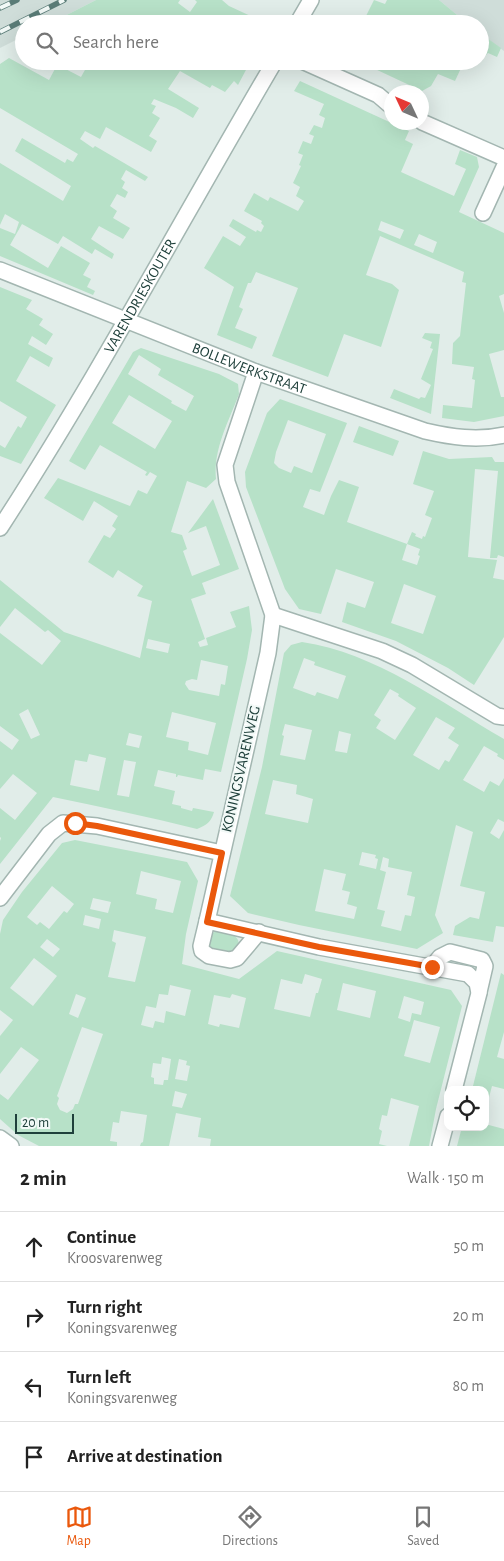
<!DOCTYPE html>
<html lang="en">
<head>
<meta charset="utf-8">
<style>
  :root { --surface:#fff; --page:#f2f2f2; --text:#222; --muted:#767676; --line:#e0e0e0; --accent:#ea580c }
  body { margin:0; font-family:"Alegreya Sans",sans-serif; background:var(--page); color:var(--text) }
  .controls { position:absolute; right:15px; bottom:15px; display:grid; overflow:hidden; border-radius:10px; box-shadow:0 5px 20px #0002 }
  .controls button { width:45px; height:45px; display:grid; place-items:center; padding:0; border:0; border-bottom:1px solid var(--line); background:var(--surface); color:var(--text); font:25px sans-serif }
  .compass { position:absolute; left:384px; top:85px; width:45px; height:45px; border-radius:50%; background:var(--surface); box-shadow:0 5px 20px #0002; rotate:314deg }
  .scale { position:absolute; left:15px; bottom:12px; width:59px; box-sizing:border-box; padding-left:5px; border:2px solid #1f403b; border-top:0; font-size:14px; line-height:18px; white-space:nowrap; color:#1f403b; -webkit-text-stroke:4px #f2f9f7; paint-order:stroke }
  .stop { position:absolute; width:15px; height:15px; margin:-11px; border:4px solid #ea580c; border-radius:50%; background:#fff }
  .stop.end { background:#ea580c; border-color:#fff; box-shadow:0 1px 5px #0008 }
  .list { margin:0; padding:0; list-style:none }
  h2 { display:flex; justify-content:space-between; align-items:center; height:65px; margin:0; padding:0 20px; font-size:21px }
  h2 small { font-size:16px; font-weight:400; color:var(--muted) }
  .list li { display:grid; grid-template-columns:32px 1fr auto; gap:15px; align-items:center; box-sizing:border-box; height:70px; padding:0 20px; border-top:1px solid var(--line) }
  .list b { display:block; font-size:19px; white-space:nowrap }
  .list p { margin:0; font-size:16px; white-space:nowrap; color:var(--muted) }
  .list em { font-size:16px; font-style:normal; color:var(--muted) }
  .icon { flex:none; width:28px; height:28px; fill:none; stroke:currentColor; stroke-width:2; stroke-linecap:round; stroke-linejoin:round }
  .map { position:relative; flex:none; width:504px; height:1146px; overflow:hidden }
  .search { position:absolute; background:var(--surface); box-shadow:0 5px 20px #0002; left:15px; right:15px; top:15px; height:55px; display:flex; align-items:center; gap:12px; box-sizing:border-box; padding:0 18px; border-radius:28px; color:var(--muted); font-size:19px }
  .sheet { height:345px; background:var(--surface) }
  nav { display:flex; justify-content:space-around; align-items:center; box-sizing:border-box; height:70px; border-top:1px solid var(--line); background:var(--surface); font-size:14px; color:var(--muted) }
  nav a { display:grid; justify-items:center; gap:2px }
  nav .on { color:var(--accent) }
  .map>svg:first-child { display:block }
  .built { fill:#cfddd9 }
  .green { fill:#b7e1c8; fill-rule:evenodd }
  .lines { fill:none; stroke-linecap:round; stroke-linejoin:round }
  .minor-casing { stroke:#a3b6b1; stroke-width:18 }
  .minor { stroke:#fff; stroke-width:15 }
  .rail-casing { stroke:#5a7c77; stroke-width:5.5 }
  .rail { stroke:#f2f9f7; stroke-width:4; stroke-dasharray:11; stroke-linecap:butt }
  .route { stroke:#ea580c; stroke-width:6 }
  .labels { text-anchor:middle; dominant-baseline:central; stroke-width:4; stroke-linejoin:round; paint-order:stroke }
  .street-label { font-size:15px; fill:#1f403b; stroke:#f2f9f7 }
</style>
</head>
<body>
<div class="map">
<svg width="504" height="1146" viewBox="0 0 504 1146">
  <rect width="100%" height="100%" fill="#e1ede9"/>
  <g class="built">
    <path d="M 0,0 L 96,0 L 49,24 L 24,24 L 24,36 L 0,48 Z"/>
    <path d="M 439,0 L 504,0 L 504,51 L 480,33 L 480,24 L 468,24 Z"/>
  </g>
  <g class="green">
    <path d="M 96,0 L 180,0 L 178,3 L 190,12 L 197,2 L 195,0 L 222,0 L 229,6 L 268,24 L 51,23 Z"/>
    <path d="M 374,0 L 385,4 L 387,0 L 439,0 L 468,24 L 374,24 L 375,21 L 365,18 Z"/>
    <path d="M 480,33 L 501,48 L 497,57 L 488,53 L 486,55 L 482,53 L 480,55 Z"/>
    <path d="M 9,58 L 49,80 L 56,67 L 52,65 L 54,63 L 81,77 L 90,61 L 231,61 L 247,68 L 238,85 L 234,81 L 225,92 L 212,85 L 210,88 L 180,71 L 168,89 L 199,108 L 193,118 L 176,108 L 154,99 L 151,104 L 156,106 L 152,113 L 160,118 L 149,136 L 157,141 L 151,152 L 106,127 L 100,139 L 85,131 L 80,139 L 93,148 L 95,146 L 148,177 L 145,181 L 126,170 L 121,179 L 125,182 L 122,188 L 128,192 L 125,198 L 117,194 L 110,206 L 117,211 L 113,218 L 130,228 L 123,239 L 99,226 L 91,239 L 114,254 L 112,259 L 95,249 L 92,254 L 63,236 L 58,244 L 22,224 L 10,245 L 48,268 L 61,246 L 90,263 L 83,275 L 91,279 L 87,287 L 95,291 L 93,295 L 0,256 L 0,228 L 15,234 L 19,222 L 5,214 L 0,225 L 0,163 L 63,201 L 71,186 L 15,151 L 22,138 L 65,163 L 67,159 L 73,162 L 78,154 L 0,108 L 0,64 Z"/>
    <path d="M 358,61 L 477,61 L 475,65 L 468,62 L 465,69 L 461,68 L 455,81 L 438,74 L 431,86 L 422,91 Z"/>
    <path d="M 300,81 L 409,131 L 405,140 L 413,144 L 401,172 L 454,196 L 466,169 L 455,164 L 460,150 L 477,157 L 479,167 L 459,212 L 504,233 L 504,294 L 499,296 L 504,313 L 504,350 L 489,354 L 501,397 L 504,397 L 504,416 L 474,422 L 442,418 L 443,405 L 472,408 L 475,380 L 472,379 L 474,367 L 452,364 L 453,343 L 460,336 L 466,283 L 462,282 L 464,272 L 380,236 L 366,275 L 392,284 L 399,290 L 381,347 L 344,334 L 328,377 L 272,356 L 298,288 L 256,272 L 251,283 L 248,283 L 239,307 L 243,309 L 235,328 L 257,337 L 252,349 L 217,335 L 234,287 L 204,268 L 223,236 L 240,246 L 246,237 L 229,226 L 233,219 L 256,232 L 257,230 L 261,232 L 264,226 L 261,223 L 262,221 L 244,211 L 254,193 L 268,201 L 270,197 L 298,211 L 304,201 L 296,196 L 300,187 L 293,183 L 301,166 L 299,165 L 303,155 L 298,153 L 303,141 L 311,144 L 314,136 L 309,134 L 314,125 L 322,128 L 325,118 L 319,115 L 324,104 L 294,91 ZM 381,221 L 404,230 L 400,239 L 378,230 ZM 419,234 L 437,242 L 433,253 L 414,245 Z"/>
    <path d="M 0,287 L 32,300 L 26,309 L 43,319 L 39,325 L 53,334 L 46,345 L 32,336 L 28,344 L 53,358 L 49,367 L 30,356 L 16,381 L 56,405 L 21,464 L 0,456 L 0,445 L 5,448 L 18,426 L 21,428 L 27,417 L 0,401 Z"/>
    <path d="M 425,333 L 440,334 L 431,414 L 390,398 L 394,389 L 419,399 L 421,397 L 425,398 L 431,385 L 421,379 L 433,349 L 430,348 L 432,342 L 422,338 Z"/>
    <path d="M 141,348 L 219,374 L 238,384 L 239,394 C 229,421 213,449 216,479 L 206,488 L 187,481 L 171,532 L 182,535 L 187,549 L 183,551 L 192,576 L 220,565 L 206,526 L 188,533 L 213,499 L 239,569 L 202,583 L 206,594 L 191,599 L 205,639 L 198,642 L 200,647 L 208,645 L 206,638 L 236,627 L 230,612 L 249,606 L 252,630 L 247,659 L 221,772 L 205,769 L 203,780 L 178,775 L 177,777 L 176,777 L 176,774 L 158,770 L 154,786 L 175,791 L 172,804 L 181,806 L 181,808 L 192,811 L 193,808 L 214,812 C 211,822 207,825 197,829 C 149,817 101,807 53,797 L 0,864 L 0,841 L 1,838 L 0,837 L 0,808 L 15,820 L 37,793 L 13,774 L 0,789 L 0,741 L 12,750 L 19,740 L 0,726 L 0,633 L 42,665 L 61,641 L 48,630 L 45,632 L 15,608 L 0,627 L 0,580 L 64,632 L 140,658 L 152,601 L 137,596 L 143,586 L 118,570 L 113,578 L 88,562 L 104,535 L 110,538 L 116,529 L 112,526 L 118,516 L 94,501 L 83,521 L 44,498 L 58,478 L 130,506 L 138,490 L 147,494 L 157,476 L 150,472 L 147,476 L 145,475 L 147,472 L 100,445 L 85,470 L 69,461 L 133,352 ZM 139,355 L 161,369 L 158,375 L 194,396 L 186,411 L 171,403 L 172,401 L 128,374 ZM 129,395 L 172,421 L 155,449 L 112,423 ZM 148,639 L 170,644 L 168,653 L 146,648 ZM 201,660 L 228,666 L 225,685 L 221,684 L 219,696 L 189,690 L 185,684 L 186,681 L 192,679 L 197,680 ZM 28,709 L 40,735 L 31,739 L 19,714 ZM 172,712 L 216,723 L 208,755 L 188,750 L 189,742 L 166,737 ZM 129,733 L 142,736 L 139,748 L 126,745 ZM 89,754 L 106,758 L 99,791 L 70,785 L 75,760 L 87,762 ZM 124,760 L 136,762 L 129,797 L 117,795 Z"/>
    <path d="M 280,399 L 347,423 L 320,492 L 310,489 L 303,507 L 324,515 L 331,496 L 339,480 L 359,487 L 347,522 L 407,544 L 412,532 L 416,534 L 415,536 L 422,539 L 423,536 L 425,537 L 432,518 L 425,515 L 434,491 L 413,484 L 423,451 L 449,459 L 492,457 L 495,462 L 504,462 L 504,557 L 498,555 L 497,558 L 490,558 L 498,471 L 475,469 L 468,557 L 497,560 L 493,578 L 504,580 L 504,637 L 474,685 L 448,668 L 396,641 L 342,622 L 347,602 L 365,608 L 374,582 L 336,569 L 321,614 L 299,609 L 285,589 L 246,487 L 245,472 L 267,413 ZM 288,420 L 326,434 L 312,473 L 294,466 L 291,473 L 279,468 L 274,463 L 276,452 ZM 407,544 L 420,549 L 418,555 L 420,556 L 417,565 L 402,560 ZM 404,584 L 436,596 L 423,634 L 391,623 Z"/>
    <path d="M 359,426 L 399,441 L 393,456 L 353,442 Z"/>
    <path d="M 302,642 C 376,653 440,702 504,739 L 504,760 L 497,756 L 498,754 L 484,746 L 463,780 L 484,792 L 490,781 L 499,786 L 504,778 L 504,822 L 498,819 L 490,833 L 499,839 L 504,830 L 504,927 L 496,926 L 493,942 L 453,935 L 455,926 L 470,917 L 479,919 L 485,892 L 460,886 L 473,832 L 456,825 L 435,915 L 443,933 L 417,949 L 299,925 L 248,913 L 230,896 L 262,767 L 284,653 L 291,645 ZM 304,658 L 315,662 L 314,665 L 346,676 L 338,699 L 317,692 L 315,696 L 293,688 ZM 390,689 L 399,694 L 398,696 L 416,708 L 395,740 L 376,728 L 381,720 L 374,715 ZM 436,717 L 455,728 L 448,738 L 459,745 L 449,762 L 445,760 L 439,770 L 413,755 ZM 285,724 L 312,730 L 305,760 L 280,755 L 284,736 L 282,735 ZM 339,731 L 351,734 L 347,753 L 335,751 ZM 273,780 L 297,785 L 296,794 L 313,799 L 308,823 L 265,814 ZM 362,852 L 376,855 L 375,858 L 378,859 L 376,869 L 359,865 ZM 383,857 L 389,859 L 388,867 L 412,872 L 407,895 L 415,897 L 411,916 L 405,915 L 401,931 L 381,926 L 385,911 L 377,909 L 386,872 L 380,870 ZM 324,869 L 346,874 L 342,890 L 350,892 L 347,904 L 357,907 L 354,919 L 315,911 Z"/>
    <path d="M 75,840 L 187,862 L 198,881 L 186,934 L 182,964 L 239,979 L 277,951 L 451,990 L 462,1006 L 436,1109 L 429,1146 L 409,1146 L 419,1106 L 391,1098 L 387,1116 L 382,1115 L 379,1129 L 382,1131 L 379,1144 L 387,1146 L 210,1146 L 211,1139 L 198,1137 L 201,1118 L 176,1113 L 169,1146 L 140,1146 L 141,1143 L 143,1142 L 147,1115 L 121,1111 L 119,1123 L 113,1122 L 110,1141 L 117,1142 L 117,1146 L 39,1146 L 18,1135 L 0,1119 L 0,1094 L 8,1100 L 39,1060 L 21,1047 L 0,1074 L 0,1036 L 13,1020 L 0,1010 L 0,934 L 3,920 L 22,892 L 62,843 ZM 141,871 L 181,881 L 173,913 L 155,909 L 157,899 L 136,894 ZM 52,886 L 74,904 L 67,913 L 64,911 L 49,929 L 40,922 L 37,925 L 27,917 ZM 93,898 L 111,902 L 108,913 L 90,909 ZM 85,915 L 101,919 L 99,929 L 83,925 ZM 114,930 L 146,937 L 135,982 L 108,977 L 116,943 L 112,941 ZM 47,939 L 60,949 L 53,957 L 40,947 ZM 34,958 L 57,976 L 33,1006 L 10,988 ZM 305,974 L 322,979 L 318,993 L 316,993 L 310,1017 L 274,1009 L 281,979 L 302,984 ZM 343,983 L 376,991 L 370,1018 L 337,1010 ZM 170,985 L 191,990 L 185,1016 L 166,1011 L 164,1023 L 155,1021 L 153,1028 L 141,1025 L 146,1006 L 156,1008 L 159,994 L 168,995 ZM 76,994 L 86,998 L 78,1018 L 69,1014 ZM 232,994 L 246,998 L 239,1028 L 220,1024 L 219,1027 L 208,1024 L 214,995 L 230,998 ZM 404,996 L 424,1002 L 421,1015 L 412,1013 L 410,1022 L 398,1018 ZM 414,1020 L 440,1027 L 430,1063 L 404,1056 ZM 82,1027 L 103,1034 L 78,1104 L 75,1104 L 73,1109 L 67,1113 L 60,1110 L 57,1104 L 59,1098 L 57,1096 ZM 162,1057 L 171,1059 L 168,1080 L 164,1080 L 163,1085 L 154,1084 L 154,1078 L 151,1077 L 153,1063 L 161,1064 ZM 179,1059 L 187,1061 L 186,1065 L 190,1066 L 187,1081 L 175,1079 ZM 175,1091 L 187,1094 L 182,1108 L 172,1106 Z"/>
    <path d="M 218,930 C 265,939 218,968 207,941 L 209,935 Z"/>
    <path d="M 501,973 L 504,975 L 504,1032 L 497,1057 L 504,1059 L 504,1089 L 492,1086 L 486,1109 L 485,1090 L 472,1090 Z"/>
    <path d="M 485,1124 L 504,1129 L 504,1146 L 457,1146 L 462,1127 L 485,1127 Z"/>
  </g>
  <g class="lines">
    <g class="minor-casing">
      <g id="minor">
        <path d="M 297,24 L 311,0"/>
        <path d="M 302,61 L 378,95 L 392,107"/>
        <path d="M 422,122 L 504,158"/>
        <path d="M 483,213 L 504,167"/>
        <path id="s1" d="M 0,270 L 256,372 L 425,431 C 451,437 477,441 504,435"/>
        <path d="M 256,372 L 225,465 L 227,482 L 273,615 L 268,653 L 207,921 L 319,947 L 468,974 L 477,983 L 479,993 L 454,1090"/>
        <path id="s2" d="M 0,528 C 98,377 183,217 275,61"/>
        <path d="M 273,615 L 382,651 L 412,665 L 497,716 L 504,717"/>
        <path d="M 0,898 L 49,834 L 63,823 L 97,826 L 222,853"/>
        <path d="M 207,921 L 201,946 L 202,951 L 209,956 L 230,960 L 237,958 L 259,932"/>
        <path d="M 432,967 L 440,957 L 450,952 L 482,960 L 485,966 L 479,992"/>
        <path d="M 0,1138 L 11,1146"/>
        <path d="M 440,1146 L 448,1116"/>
      </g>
    </g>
    <use href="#minor" class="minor"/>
    <g class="rail-casing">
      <g id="rail">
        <path d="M 0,8 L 17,0"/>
        <path d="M 0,32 L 64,0"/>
      </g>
    </g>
    <use href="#rail" class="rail"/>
  </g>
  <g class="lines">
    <path class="route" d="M 75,823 L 97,826 L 222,853 L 207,922 L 319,947 L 432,967"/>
  </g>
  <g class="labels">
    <g class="street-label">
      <text stroke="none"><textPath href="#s2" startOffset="271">VARENDRIESKOUTER</textPath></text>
      <text stroke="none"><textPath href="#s1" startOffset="268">BOLLEWERKSTRAAT</textPath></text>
      <text transform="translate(241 769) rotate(-77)">KONINGSVARENWEG</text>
    </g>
  </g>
</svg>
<div class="controls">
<button><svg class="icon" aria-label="locate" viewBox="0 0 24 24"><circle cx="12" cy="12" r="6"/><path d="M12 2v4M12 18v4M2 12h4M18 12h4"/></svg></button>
</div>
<svg class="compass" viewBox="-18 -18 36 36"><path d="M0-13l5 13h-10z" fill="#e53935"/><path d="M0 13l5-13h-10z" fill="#767676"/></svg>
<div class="scale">20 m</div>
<div class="stop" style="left:75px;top:823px"></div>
<div class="stop end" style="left:432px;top:967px"></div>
<div class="search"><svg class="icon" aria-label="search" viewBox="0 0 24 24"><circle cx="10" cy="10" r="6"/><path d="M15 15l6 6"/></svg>Search here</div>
</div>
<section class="sheet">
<h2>2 min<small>Walk · 150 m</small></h2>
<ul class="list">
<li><svg class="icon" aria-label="ahead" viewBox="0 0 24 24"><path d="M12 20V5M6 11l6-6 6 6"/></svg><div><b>Continue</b><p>Kroosvarenweg</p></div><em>50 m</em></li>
<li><svg class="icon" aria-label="right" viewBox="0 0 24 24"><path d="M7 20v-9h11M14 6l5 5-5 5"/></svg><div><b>Turn right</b><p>Koningsvarenweg</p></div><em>20 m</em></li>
<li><svg class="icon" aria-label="left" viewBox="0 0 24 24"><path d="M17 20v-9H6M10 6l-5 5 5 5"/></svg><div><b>Turn left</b><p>Koningsvarenweg</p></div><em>80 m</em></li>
<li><svg class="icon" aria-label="arrive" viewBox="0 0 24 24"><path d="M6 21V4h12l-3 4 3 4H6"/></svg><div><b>Arrive at destination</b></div></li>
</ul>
</section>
<nav>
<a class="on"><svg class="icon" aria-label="map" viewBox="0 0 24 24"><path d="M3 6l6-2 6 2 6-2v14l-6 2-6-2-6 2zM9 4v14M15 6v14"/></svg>Map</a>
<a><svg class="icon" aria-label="directions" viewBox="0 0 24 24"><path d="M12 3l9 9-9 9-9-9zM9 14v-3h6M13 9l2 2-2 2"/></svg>Directions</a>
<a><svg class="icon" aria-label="saved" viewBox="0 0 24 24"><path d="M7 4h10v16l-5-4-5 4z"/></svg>Saved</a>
</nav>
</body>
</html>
